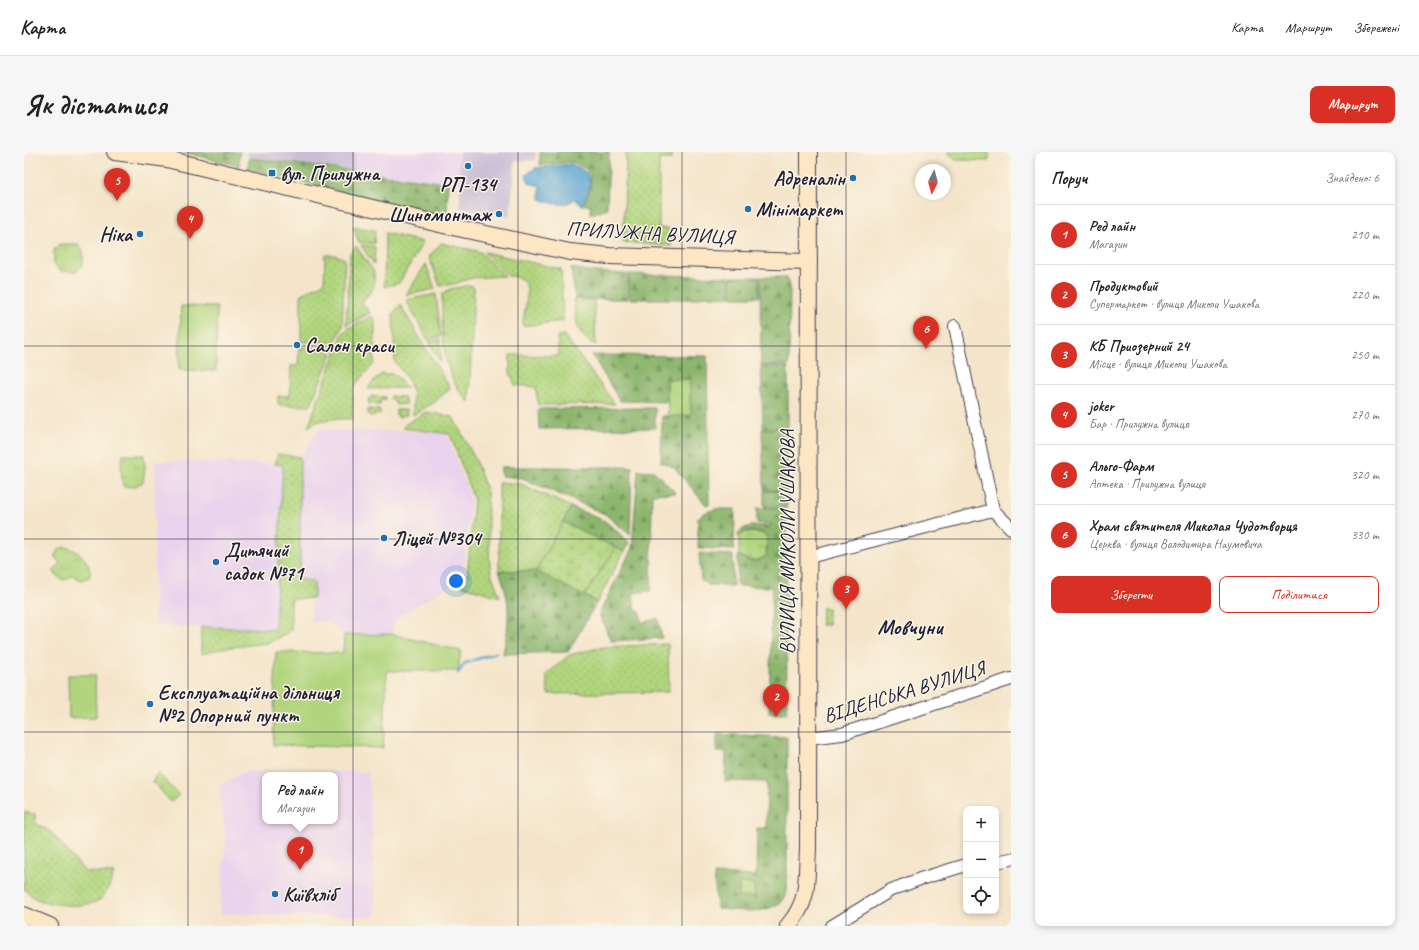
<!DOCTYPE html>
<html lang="uk">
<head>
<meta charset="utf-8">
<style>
  :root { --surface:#fff; --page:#f6f6f6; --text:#222; --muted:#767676; --line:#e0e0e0; --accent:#d93025 }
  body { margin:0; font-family:Caveat,sans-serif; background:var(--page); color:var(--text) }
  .controls { position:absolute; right:12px; bottom:12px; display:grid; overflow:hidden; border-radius:8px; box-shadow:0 2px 6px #0003 }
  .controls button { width:36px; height:36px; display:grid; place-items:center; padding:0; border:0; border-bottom:1px solid var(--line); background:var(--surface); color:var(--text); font:20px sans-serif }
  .compass { position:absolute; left:891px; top:12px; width:36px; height:36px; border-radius:50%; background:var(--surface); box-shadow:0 2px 6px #0003; rotate:186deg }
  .you { position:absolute; left:432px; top:429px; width:14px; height:14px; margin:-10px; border:3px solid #fff; border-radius:50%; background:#1a73e8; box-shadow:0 0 0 6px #1a73e833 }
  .badge { display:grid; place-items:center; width:26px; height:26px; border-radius:50%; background:var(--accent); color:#fff; font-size:13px; font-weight:700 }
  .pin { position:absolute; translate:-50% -33px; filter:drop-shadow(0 1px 2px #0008) }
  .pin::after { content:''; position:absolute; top:21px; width:14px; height:12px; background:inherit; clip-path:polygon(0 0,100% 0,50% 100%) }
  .popup { position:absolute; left:238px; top:620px; width:76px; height:52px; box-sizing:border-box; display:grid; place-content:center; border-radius:8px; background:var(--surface); filter:drop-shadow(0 1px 3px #0005); font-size:13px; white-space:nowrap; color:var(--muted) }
  .popup b { font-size:15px; color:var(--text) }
  .popup::after { content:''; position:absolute; left:50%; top:100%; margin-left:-8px; border:8px solid transparent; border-top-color:var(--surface) }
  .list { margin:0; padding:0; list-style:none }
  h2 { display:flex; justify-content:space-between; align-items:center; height:52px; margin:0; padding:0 16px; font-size:17px }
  h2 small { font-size:13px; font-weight:400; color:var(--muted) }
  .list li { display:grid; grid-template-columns:26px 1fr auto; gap:12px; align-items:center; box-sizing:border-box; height:60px; padding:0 16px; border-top:1px solid var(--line) }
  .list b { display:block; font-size:15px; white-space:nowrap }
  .list p { margin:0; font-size:13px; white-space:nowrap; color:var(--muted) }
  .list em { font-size:13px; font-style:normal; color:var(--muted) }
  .actions { display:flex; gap:8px; padding:12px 16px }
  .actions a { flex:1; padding:9px 0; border:1px solid var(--accent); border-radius:8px; text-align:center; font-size:14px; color:var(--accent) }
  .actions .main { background:var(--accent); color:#fff }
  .icon { flex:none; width:22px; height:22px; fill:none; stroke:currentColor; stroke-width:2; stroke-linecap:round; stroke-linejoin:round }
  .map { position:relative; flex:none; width:987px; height:774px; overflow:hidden; border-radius:8px }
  header { display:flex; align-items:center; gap:24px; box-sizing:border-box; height:56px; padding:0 20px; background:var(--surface); border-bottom:1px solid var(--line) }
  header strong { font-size:19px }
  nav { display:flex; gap:22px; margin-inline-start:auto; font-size:14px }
  .intro { display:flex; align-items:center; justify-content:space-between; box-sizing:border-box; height:96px; padding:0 24px }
  h1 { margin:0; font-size:28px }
  .button { padding:10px 18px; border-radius:8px; background:var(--accent); color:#fff; font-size:14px; font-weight:700 }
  main { display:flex; gap:24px; padding:0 24px }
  aside { flex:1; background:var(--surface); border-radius:8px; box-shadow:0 2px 6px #0003 }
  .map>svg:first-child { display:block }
  .built { fill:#e9d2ed; fill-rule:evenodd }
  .industrial { fill:#c9bfd7 }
  .grass { fill:url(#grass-dots); stroke:#6a7c5c }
  .forest { fill:url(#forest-firs); stroke:#576c54 }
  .wetland { fill:url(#wetland-marsh); stroke:#6a7c5c }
  .park { fill:url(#park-tufts); stroke:#6a7c5c }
  .pitch { fill:#b1d57e; stroke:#6a7c5c }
  .water { fill:#5ba5d3; stroke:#3e6487 }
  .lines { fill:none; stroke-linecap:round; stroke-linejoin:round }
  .stream { stroke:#5ba5d3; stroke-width:3 }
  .street-casing { stroke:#423f50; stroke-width:14 }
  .secondary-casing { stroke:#423f50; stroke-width:18 }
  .street { stroke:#fff; stroke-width:12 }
  .secondary { stroke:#fce6c4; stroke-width:16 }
  .grid { fill:none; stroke:#22223b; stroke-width:1; stroke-opacity:0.55 }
  .poi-dot { fill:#1f6fb2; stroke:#fcf5e5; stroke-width:1.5 }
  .labels { text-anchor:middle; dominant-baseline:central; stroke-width:3; stroke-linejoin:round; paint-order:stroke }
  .poi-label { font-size:20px; font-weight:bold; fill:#22223b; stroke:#fcf5e5; text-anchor:start }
  .street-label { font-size:20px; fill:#22223b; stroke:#fcf5e5 }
  .neighbourhood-label { font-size:21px; font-weight:bold; fill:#22223b; stroke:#fcf5e5 }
</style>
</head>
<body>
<header>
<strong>Карта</strong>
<nav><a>Карта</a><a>Маршрут</a><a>Збережені</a></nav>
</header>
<div class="intro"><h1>Як дістатися</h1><a class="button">Маршрут</a></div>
<main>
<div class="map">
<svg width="987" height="774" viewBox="0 0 987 774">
  <defs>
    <pattern id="grass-dots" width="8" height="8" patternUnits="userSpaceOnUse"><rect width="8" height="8" fill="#b1d57e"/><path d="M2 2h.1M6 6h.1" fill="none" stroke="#98b76e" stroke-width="1.8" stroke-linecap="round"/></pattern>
    <pattern id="forest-firs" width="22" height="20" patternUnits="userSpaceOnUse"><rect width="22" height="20" fill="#8cb66d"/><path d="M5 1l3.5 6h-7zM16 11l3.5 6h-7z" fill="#72945b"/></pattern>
    <pattern id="wetland-marsh" width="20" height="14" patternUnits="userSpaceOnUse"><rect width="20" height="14" fill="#b1d57e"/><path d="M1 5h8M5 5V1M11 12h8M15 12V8" fill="none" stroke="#98b76e"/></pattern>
    <pattern id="park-tufts" width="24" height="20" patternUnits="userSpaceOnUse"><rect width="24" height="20" fill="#b1d57e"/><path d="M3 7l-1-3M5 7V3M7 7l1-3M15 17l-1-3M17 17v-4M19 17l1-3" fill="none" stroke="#98b76e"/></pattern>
  </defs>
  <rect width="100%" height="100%" fill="#fcf5e5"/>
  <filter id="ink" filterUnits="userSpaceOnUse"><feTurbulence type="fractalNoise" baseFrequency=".025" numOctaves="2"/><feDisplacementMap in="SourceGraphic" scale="8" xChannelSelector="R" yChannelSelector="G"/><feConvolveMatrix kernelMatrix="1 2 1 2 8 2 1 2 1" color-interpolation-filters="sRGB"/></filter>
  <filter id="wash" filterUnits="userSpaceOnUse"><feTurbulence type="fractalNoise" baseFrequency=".012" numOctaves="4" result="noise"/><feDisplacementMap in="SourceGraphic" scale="16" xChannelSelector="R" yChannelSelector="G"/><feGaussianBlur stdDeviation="0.9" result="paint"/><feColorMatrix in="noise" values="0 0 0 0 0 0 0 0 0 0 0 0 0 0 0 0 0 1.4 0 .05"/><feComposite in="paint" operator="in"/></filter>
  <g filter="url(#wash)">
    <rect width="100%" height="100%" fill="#f4e5ca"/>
    <g class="built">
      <path d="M 331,0 L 435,0 L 435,28 L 416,29 L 330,18 Z"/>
      <path d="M 295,278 L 384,279 L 423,282 L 447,348 L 439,424 L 372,467 L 367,482 L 320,483 L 305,469 L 287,470 L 287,447 L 290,446 L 276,427 L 276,305 Z"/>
      <path d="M 131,309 L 259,312 L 251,477 L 130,474 Z"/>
      <path d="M 221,619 L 345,620 L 352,765 L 196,762 L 202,687 L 194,635 ZM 241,623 L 311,623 L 311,669 L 241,669 Z"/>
    </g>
    <g class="industrial">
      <path d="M 223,0 L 331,0 L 330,18 L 224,5 Z"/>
      <path d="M 435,0 L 512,0 L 512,8 L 491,9 L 486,64 L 436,56 Z"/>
    </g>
    <g class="grass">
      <path d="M 602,0 L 648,0 L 648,7 L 635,7 L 635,76 L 646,77 L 647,94 L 599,90 Z"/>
      <path d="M 329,75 L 351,78 L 350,92 L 335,90 Z"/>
      <path d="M 361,81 L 399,90 L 375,131 L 360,135 Z"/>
      <path d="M 417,91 L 457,100 L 481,124 L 448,126 L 430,132 L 416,134 L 405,105 Z"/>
      <path d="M 337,93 L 351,95 L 350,113 Z"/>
      <path d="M 332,94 L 350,120 L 350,135 L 338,150 L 346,161 L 322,173 L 326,101 Z"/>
      <path d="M 460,100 L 537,117 L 539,169 L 499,174 C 498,156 516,124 484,124 Z"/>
      <path d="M 301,103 L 312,103 L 321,107 L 318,175 L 311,190 L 277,190 L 277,142 L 300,131 Z"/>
      <path d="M 402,112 L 411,137 L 382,143 Z"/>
      <path d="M 447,133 L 450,136 L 445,250 C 415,220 419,181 418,142 L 426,137 Z"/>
      <path d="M 550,147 L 570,148 L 572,193 C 551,183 552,168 550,147 Z"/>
      <path d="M 376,153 L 426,236 L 411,250 L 389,263 L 389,244 L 385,229 L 371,210 L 369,162 Z"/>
      <path d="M 348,164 L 351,168 L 350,212 L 334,229 L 329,238 L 328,267 C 311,267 297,265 284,275 L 319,181 L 323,177 Z"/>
      <path d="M 539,182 L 591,252 L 514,253 L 512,235 L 491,233 L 486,220 L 486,203 L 535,204 L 533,185 Z"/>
      <path d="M 416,187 L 417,210 L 405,190 Z"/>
      <path d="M 275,195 L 310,196 L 286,254 L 254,253 L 254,244 L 266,244 L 267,214 L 274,214 Z"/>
      <path d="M 357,222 L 370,222 L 383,236 L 344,237 L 347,232 Z"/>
      <path d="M 347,244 L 361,245 L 361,248 L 357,248 L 356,253 L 345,252 L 344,247 L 347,246 Z"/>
      <path d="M 367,244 L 380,245 L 382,252 L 372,253 L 371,249 L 367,248 Z"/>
      <path d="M 344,257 L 356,258 L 356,262 L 347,264 L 344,262 Z"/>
      <path d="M 372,258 L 383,258 L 383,263 L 374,265 L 372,263 Z"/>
      <path d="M 402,260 L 429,265 L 452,309 L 463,340 L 466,418 L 476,445 L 436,433 L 443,425 L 450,348 L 426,282 L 379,276 L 382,272 Z"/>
      <path d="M 254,302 L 276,305 L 276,427 L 290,430 L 290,446 L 267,447 L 267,479 L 244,491 L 200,496 L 177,502 L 177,475 L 251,477 L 259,313 L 251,312 Z"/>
      <path d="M 475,330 L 497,332 L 547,355 L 512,419 L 475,419 Z"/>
      <path d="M 592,396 L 600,400 L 573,450 L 560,444 Z"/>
      <path d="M 644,492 L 645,540 L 524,542 L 522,523 L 545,503 L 579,495 Z"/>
      <path d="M 0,660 L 11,662 L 11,671 L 27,680 L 61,720 L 90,721 C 87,729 84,740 78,746 C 64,758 28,753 12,747 C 8,745 4,740 0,737 Z"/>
    </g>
    <g class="forest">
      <path d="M 158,0 L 216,0 L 215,14 Z"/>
      <path d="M 516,0 L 585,0 L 583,57 L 567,62 L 567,54 L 560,53 L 566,37 L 567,25 L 562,17 L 549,10 L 516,13 Z"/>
      <path d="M 225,6 L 424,31 L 423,65 L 224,17 Z"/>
      <path d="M 547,116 L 571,120 L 604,122 L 604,147 L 551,147 Z"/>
      <path d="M 605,122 L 706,125 L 706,145 L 680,144 L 671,147 L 606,147 Z"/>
      <path d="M 707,125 L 735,125 L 735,145 L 708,145 Z"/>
      <path d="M 736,125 L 762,125 L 766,133 L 765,213 L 737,214 Z"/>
      <path d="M 568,203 L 683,204 L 685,353 L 681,352 L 650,315 L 637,310 L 638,264 L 667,263 L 643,228 L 644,250 L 596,249 Z"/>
      <path d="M 737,215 L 764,215 L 764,275 L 739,276 Z"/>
      <path d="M 631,256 L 631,276 L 515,277 L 514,257 Z"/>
      <path d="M 738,277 L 764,277 L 763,339 L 740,338 Z"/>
      <path d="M 477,315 L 608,315 L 606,383 L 581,362 L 498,326 L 477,324 Z"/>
      <path d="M 614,318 L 630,319 L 652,341 L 628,342 L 627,439 L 609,441 L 611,457 L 616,460 L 618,471 L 634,466 L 638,486 L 587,489 L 575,462 L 608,396 Z"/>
      <path d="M 740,339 L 763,340 L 763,355 L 740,355 Z"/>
      <path d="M 547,355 L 581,369 L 605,390 L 600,400 L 539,370 Z"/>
      <path d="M 733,356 L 762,357 L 763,561 L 745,561 L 748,435 L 713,434 L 714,403 C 724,411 732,411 742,404 L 743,385 L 738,380 L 722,379 L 715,385 L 713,383 C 721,371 735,374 747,374 L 747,372 L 733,371 Z"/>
      <path d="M 691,357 L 711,357 L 710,398 L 674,396 L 674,366 L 678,362 Z"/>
      <path d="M 675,401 L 709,403 L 709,434 L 685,433 L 677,428 Z"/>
      <path d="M 475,419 L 512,419 L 573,450 L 544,500 L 479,502 C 485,469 488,452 475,419 Z"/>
      <path d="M 693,582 L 763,585 L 763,741 C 751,766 716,758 693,757 L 690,722 L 732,724 L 733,676 L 742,676 L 743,630 L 701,629 L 702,600 L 693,600 Z"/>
    </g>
    <path class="wetland" d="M 539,370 L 592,396 L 560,444 L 512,419 Z"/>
    <g class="park">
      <path d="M 924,0 L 965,0 L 965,9 L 931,8 Z"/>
      <path d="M 35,92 L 54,92 L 59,99 L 59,113 L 52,120 L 36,119 L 30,112 L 30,98 Z"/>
      <path d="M 412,142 L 417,184 L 404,188 L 382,148 Z"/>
      <path d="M 99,303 L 120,303 L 121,315 L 119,330 L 109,335 L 99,334 L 97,315 Z"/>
      <path d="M 722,380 L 738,381 L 743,385 L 742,404 C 732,410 724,410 715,403 L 715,385 Z"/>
      <path d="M 41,395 C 54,397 70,412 65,425 L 57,428 L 48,423 L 44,427 L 39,428 L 32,423 L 30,419 L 36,410 L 32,407 L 31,403 L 35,397 Z"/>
      <path d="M 798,456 L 804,456 L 804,473 L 797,473 Z"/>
      <path d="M 134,621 L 155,643 L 147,650 L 128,629 Z"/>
      <path d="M 715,731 L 730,732 L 730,745 L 715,745 Z"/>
    </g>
    <g class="pitch">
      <path d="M 157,154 L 193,155 L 192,219 L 155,218 Z"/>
      <path d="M 665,227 L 667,263 L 644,264 L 643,228 Z"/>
      <path d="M 367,482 L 437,499 L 434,519 L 363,519 L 359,596 L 249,593 L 252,500 L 319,501 L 320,483 Z"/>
      <path d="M 44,523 L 71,523 L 72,565 L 45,566 Z"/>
    </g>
    <path class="water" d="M 548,12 C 573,23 567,32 558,54 L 551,47 C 539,56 529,52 516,47 L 516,34 L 505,31 L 502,23 L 511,16 Z"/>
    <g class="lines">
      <path class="stream" d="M 434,521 L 441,511 L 472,501"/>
    </g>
  </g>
  <g filter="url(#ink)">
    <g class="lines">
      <g class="street-casing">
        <g id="street">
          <path d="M 931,174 L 969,358 L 987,376"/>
          <path d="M 785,405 L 969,358"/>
          <path d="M 783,586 L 818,582 L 987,527"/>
          <path d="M 972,710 L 987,707"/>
          <path d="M 808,774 L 867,738 L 896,727 L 942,713"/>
        </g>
      </g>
      <g class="secondary-casing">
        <g id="secondary">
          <path d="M 91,0 L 143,7 L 424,74 L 546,100 L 585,104 L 785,110"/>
          <path d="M 0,763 L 26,774"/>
          <path d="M 764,774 C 786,748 782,729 784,697 L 785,0"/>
        </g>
      </g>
      <use href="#street" class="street"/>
      <use href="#secondary" class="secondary"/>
    </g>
  </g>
  <path class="grid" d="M 164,0 L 164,774M 329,0 L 329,774M 494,0 L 494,774M 658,0 L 658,774M 822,0 L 822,774M 0,194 L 987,194M 0,387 L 987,387M 0,580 L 987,580"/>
  <g class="poi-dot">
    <circle cx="444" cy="14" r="4"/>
    <rect x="244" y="17" width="8" height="8" rx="2"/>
    <circle cx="829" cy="26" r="4"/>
    <circle cx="724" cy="57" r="4"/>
    <circle cx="475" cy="62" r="4"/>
    <circle cx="116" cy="82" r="4"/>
    <circle cx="273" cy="193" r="4"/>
    <circle cx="360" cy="386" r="4"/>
    <circle cx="192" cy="410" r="4"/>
    <circle cx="126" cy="552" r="4"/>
    <circle cx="251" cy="742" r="4"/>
  </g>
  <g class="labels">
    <g class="poi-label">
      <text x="256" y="21">вул. Прилужна</text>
      <text x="821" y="26" text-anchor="end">Адреналін</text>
      <text x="444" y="32" text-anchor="middle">РП-134</text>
      <text x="732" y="57">Мінімаркет</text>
      <text x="467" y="62" text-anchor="end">Шиномонтаж</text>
      <text x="108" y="82" text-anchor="end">Ніка</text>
      <text x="281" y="193">Салон краси</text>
      <text x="368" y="386">Ліцей №304</text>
      <text x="200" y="398">Дитячий<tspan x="200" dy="23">садок №71</tspan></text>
      <text x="134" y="540">Експлуатаційна дільниця<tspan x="134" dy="23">№2 Опорний пункт</tspan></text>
      <text x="259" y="742">Київхліб</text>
    </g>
    <g class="street-label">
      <text transform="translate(626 81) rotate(3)">ПРИЛУЖНА ВУЛИЦЯ</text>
      <text transform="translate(763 390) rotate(-90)">ВУЛИЦЯ МИКОЛИ УШАКОВА</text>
      <text transform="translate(880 540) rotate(-17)">ВІДЕНСЬКА ВУЛИЦЯ</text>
    </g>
    <g class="neighbourhood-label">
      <text x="886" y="475">Мовчуни</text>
    </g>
  </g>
</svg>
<div class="controls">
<button>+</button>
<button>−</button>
<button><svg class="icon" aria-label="locate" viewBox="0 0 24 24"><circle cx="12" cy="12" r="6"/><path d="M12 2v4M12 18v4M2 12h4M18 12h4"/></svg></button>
</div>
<svg class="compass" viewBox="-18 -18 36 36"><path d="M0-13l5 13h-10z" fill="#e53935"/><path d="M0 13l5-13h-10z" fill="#767676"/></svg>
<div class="you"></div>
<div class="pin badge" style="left:276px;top:718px">1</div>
<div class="popup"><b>Ред лайн</b>Магазин</div>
<div class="pin badge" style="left:752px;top:565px">2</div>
<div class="pin badge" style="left:822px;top:457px">3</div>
<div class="pin badge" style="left:166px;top:87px">4</div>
<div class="pin badge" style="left:93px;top:49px">5</div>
<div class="pin badge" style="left:902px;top:197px">6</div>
</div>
<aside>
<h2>Поруч<small>Знайдено: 6</small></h2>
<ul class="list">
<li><span class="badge">1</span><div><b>Ред лайн</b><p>Магазин</p></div><em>210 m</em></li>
<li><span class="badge">2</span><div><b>Продуктовий</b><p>Супермаркет · вулиця Миколи Ушакова</p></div><em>220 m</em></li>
<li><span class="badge">3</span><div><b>КБ Приозерний 24</b><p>Місце · вулиця Миколи Ушакова</p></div><em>250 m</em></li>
<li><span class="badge">4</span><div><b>joker</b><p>Бар · Прилужна вулиця</p></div><em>270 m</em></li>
<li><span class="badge">5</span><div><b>Альго-Фарм</b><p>Аптека · Прилужна вулиця</p></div><em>320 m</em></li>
<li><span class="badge">6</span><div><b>Храм святителя Миколая Чудотворця</b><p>Церква · вулиця Володимира Наумовича</p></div><em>330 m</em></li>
</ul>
<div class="actions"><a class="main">Зберегти</a><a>Поділитися</a></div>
</aside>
</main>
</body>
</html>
